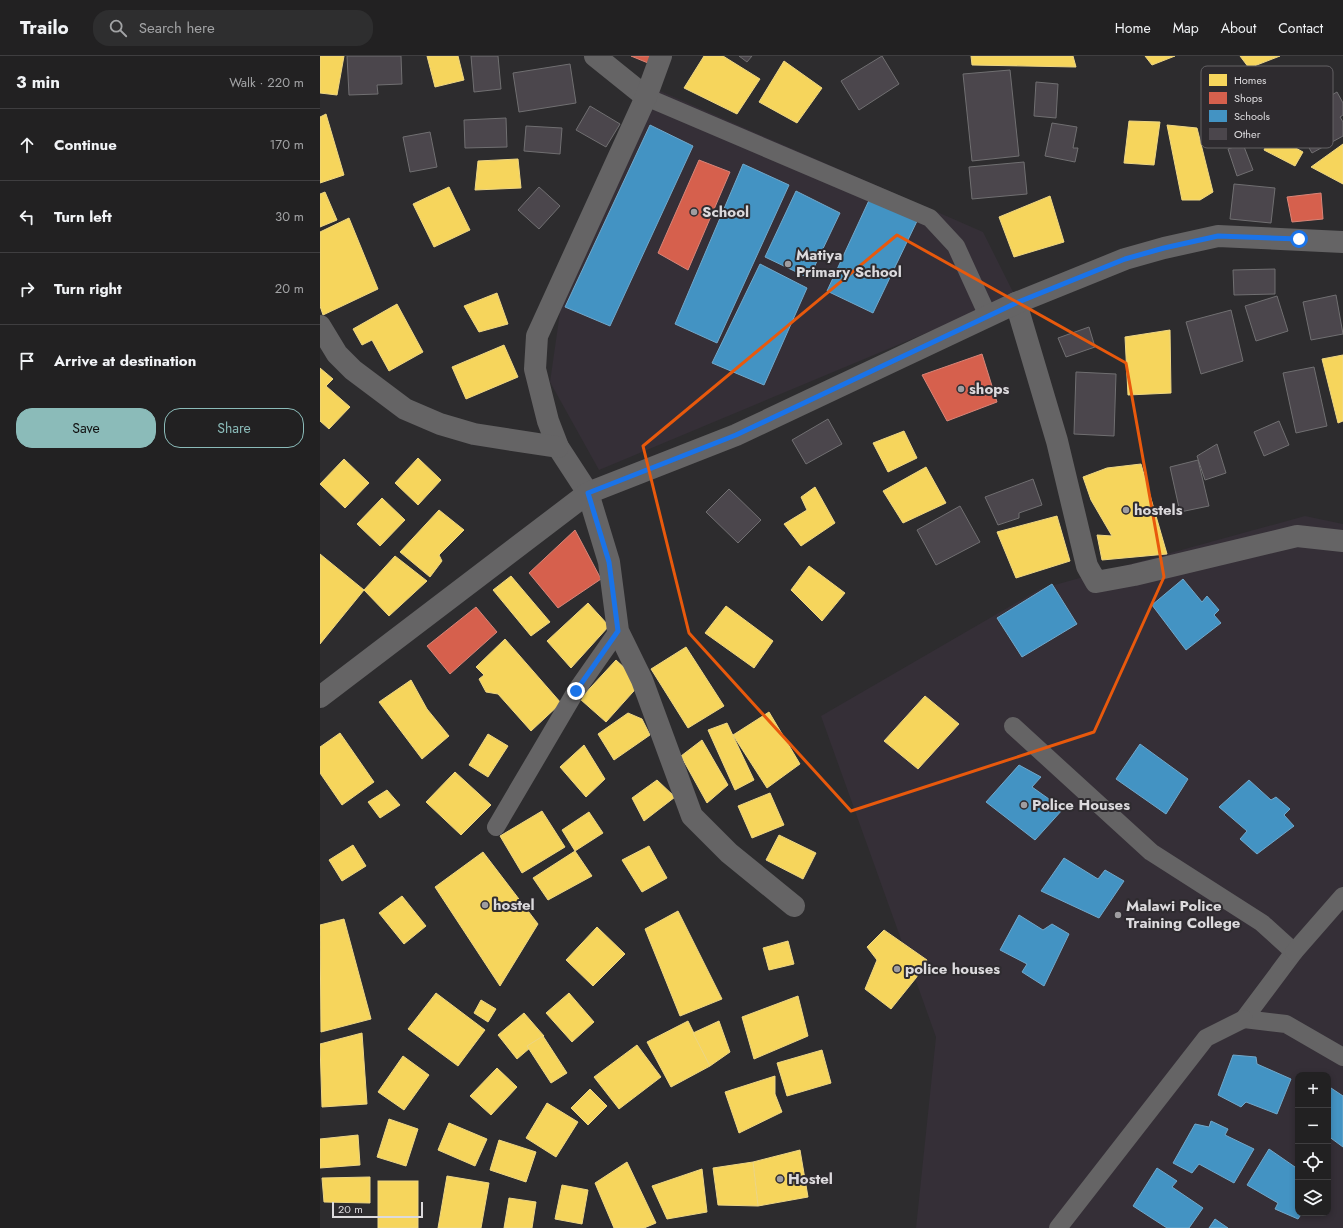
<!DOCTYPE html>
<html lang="en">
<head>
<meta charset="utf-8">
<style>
  :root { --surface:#222122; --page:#2e2e2f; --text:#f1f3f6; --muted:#a2a3a5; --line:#3f3e40; --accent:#8bbbb9 }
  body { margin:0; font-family:Jost,sans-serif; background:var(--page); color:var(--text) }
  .controls { position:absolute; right:12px; bottom:12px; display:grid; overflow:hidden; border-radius:8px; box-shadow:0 2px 6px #0003 }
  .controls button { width:36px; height:36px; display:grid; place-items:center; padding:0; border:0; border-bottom:1px solid var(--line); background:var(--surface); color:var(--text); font:20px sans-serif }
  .scale { position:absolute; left:12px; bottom:10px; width:91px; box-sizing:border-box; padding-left:4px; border:2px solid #dcdadd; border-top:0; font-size:11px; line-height:14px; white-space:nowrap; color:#dcdadd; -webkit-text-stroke:3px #2e2b2f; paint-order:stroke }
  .stop { position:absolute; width:12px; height:12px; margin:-9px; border:3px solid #1a73e8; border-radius:50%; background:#fff }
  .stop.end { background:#1a73e8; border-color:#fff; box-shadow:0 1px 4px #0008 }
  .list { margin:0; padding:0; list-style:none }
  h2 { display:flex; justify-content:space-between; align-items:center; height:52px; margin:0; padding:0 16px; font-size:17px }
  h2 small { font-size:13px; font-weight:400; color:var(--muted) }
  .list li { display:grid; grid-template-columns:26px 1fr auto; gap:12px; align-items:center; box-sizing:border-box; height:72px; padding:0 16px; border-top:1px solid var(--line) }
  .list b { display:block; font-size:15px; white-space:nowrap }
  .list em { font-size:13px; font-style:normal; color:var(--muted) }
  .actions { display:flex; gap:8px; padding:12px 16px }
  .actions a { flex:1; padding:9px 0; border:1px solid var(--accent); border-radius:16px; text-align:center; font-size:14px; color:var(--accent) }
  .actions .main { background:var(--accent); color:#111 }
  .icon { flex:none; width:22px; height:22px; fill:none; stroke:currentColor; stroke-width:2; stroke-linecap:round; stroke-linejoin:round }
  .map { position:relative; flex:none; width:1023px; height:1172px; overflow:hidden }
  header { display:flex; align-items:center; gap:24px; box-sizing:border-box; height:56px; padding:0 20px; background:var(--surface); border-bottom:1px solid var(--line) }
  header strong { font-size:19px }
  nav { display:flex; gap:22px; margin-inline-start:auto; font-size:14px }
  .search { width:280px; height:36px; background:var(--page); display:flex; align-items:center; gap:10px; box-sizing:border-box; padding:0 14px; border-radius:16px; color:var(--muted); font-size:15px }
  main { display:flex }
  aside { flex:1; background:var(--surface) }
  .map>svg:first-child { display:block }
  .built { fill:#352f37; fill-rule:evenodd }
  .homes { fill:#f6d55c; stroke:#eed683 }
  .shops { fill:#d6604d; stroke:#d88578 }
  .schools { fill:#4393c3; stroke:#71a8cb }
  .building { fill:#4b464c; stroke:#706f71 }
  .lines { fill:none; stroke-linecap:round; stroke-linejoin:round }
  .lane { stroke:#656465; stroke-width:18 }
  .street { stroke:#656465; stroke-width:22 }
  .route { stroke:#1a73e8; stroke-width:5 }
  .marked { fill:none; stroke:#e8590c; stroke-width:3; stroke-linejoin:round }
  .poi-dot { fill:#9f9da0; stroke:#2e2b2f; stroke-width:1.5 }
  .labels { text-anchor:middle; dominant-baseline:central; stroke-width:4; stroke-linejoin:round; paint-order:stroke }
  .poi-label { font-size:15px; font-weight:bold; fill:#dcdadd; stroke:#2e2b2f; text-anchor:start }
  .key { fill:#2e2b2f; stroke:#626063; stroke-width:1 }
  .key-label { font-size:11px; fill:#dcdadd }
</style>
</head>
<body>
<header>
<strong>Trailo</strong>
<div class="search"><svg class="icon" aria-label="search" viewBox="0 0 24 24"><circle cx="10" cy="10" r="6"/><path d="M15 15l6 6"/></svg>Search here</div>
<nav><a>Home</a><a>Map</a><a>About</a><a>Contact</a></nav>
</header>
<main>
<aside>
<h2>3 min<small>Walk · 220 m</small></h2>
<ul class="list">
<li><svg class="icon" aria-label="ahead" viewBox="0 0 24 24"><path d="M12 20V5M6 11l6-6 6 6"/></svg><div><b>Continue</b></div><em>170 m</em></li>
<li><svg class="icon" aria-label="left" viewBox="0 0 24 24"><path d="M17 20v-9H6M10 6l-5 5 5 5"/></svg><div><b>Turn left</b></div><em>30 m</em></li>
<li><svg class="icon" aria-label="right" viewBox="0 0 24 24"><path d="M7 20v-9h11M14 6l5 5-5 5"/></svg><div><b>Turn right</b></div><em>20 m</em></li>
<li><svg class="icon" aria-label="arrive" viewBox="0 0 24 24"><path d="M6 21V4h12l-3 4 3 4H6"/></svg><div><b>Arrive at destination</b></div></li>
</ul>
<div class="actions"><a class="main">Save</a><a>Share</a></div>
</aside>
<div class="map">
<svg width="1023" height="1172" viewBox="0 0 1023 1172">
  <rect width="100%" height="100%" fill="#2d2c2e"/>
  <g class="built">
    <path d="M 340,35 L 663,176 L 695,240 L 279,414 L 230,326 L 242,242 Z"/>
    <path d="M 985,460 L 1023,468 L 1023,1172 L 596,1172 L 616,981 L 501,660 L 720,533 ZM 978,1019 L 1008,1019 L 1008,1157 L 978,1157 Z"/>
  </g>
  <g class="homes">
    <path d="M 0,0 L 24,0 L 17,39 L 0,37 Z"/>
    <path d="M 107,0 L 138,0 L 144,24 L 115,31 Z"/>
    <path d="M 384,0 L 403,0 L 440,23 L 417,58 L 364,32 Z"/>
    <path d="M 651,0 L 753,0 L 756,11 L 652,9 Z"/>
    <path d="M 825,0 L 855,0 L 832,9 Z"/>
    <path d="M 920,0 L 960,0 L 929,12 Z"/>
    <path d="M 464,5 L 502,32 L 477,67 L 439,46 Z"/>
    <path d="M 6,58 L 24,119 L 0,127 L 0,61 Z"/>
    <path d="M 809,65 L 840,66 L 834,109 L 804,107 Z"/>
    <path d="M 847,69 L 877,72 L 893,136 L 880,144 L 862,144 Z"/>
    <path d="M 952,78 L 964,85 L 965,80 L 978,87 L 974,91 L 983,96 L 975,110 L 944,94 Z"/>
    <path d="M 1023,88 L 1023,128 L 991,111 Z"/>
    <path d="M 198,103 L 201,132 L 155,134 L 158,105 Z"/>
    <path d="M 129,131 L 150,174 L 114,191 L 93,148 Z"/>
    <path d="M 5,136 L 17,164 L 0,171 L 0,138 Z"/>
    <path d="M 730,140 L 744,186 L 694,201 L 679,161 Z"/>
    <path d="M 29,162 L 58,233 L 3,259 L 0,250 L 0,176 Z"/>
    <path d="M 177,237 L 188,268 L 159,276 L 144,250 Z"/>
    <path d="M 77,248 L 103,296 L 69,315 L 52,284 L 42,289 L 33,273 Z"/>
    <path d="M 850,274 L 851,337 L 808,339 L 805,281 Z"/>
    <path d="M 184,289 L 198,321 L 146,343 L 132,311 Z"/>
    <path d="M 1023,299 L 1023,365 L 1018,367 L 1002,303 Z"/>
    <path d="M 0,312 L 13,323 L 6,330 L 30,351 L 9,373 L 0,365 Z"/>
    <path d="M 584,375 L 597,402 L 568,416 L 553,387 Z"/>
    <path d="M 98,402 L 121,424 L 98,449 L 75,427 Z"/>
    <path d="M 24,403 L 49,427 L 25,452 L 0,428 Z"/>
    <path d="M 821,408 L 847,498 L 782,504 L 777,479 L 792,480 L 771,444 L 763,421 L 787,412 Z"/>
    <path d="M 606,411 L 626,447 L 583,467 L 563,435 Z"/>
    <path d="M 495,431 L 515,467 L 481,490 L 464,468 L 487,454 L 481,441 Z"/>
    <path d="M 62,442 L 85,464 L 60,490 L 37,468 Z"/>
    <path d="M 119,454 L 144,474 L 119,499 L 122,505 L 110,521 L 80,496 Z"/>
    <path d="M 737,460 L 750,505 L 696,522 L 677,476 Z"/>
    <path d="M 0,498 L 44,534 L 0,588 Z"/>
    <path d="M 75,500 L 107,525 L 69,560 L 44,534 Z"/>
    <path d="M 489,510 L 525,537 L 502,565 L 471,534 Z"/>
    <path d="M 191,520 L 230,566 L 211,580 L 173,534 Z"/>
    <path d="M 268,547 L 289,570 L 251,612 L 227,585 Z"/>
    <path d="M 406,550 L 453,585 L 434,612 L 385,577 Z"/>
    <path d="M 185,583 L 241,647 L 211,675 L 178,638 L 166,636 L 159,623 L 164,619 L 156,611 Z"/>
    <path d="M 366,591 L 404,650 L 368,672 L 331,613 Z"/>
    <path d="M 296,604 L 321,627 L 286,666 L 260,643 Z"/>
    <path d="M 91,624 L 107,653 L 129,680 L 102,703 L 59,646 Z"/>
    <path d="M 605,640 L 639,668 L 598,713 L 564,685 Z"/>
    <path d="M 449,656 L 480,708 L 447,732 L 413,679 Z"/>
    <path d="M 308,657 L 322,663 L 330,679 L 294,704 L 278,678 Z"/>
    <path d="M 407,667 L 434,724 L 415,734 L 388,674 Z"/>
    <path d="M 20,677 L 54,726 L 22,749 L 0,717 L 0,691 Z"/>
    <path d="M 168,678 L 188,690 L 168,721 L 149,709 Z"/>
    <path d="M 382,684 L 408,729 L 387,747 L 361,700 Z"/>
    <path d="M 264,689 L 285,723 L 266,741 L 240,711 Z"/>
    <path d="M 135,716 L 171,749 L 141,779 L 106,746 Z"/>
    <path d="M 337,724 L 355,741 L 324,765 L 312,742 Z"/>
    <path d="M 67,734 L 80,749 L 60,762 L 48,746 Z"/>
    <path d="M 450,737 L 464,769 L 432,782 L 418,750 Z"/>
    <path d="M 222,755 L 245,791 L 202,817 L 180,780 Z"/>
    <path d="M 269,756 L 283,777 L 255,795 L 242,774 Z"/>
    <path d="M 459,779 L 496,797 L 483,823 L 446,804 Z"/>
    <path d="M 33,789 L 46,810 L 22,825 L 9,804 Z"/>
    <path d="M 329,790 L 347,822 L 322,836 L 302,804 Z"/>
    <path d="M 255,795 L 272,820 L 228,844 L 213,822 Z"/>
    <path d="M 163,796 L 218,868 L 180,930 L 115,831 Z"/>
    <path d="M 82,840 L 106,870 L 84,888 L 59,857 Z"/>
    <path d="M 358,855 L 402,943 L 360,960 L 325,873 Z"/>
    <path d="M 24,863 L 51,963 L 1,976 L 0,869 Z"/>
    <path d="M 277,871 L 305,898 L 273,930 L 246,904 Z"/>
    <path d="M 564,874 L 607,904 L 596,922 L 571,953 L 545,933 L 557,904 L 547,891 Z"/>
    <path d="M 468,885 L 474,908 L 449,914 L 443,892 Z"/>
    <path d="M 116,937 L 165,974 L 138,1010 L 88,973 Z"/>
    <path d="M 249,937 L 274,966 L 252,986 L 226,957 Z"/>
    <path d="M 478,940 L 488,980 L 434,1003 L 422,961 Z"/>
    <path d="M 161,944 L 176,953 L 168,966 L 154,957 Z"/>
    <path d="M 204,957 L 224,980 L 197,1003 L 178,979 Z"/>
    <path d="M 368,965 L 390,1010 L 351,1031 L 327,986 Z"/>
    <path d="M 399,965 L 410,996 L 390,1010 L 373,977 Z"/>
    <path d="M 42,977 L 47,1048 L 2,1051 L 0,988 Z"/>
    <path d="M 223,980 L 247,1017 L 231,1027 L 207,990 Z"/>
    <path d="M 317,989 L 341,1021 L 299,1053 L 274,1021 Z"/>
    <path d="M 502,994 L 511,1027 L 467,1040 L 457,1007 Z"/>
    <path d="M 83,1000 L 109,1019 L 84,1054 L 58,1036 Z"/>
    <path d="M 177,1012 L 197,1031 L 171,1059 L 150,1040 Z"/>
    <path d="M 455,1020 L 455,1038 L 462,1056 L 419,1077 L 405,1036 Z"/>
    <path d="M 270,1033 L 287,1050 L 268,1069 L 251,1052 Z"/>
    <path d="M 227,1047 L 258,1066 L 236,1101 L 206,1082 Z"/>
    <path d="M 69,1063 L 98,1073 L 86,1110 L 57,1101 Z"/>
    <path d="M 129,1067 L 167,1083 L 155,1110 L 118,1094 Z"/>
    <path d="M 38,1079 L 40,1109 L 0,1112 L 0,1083 Z"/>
    <path d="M 179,1084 L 216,1096 L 206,1126 L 170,1114 Z"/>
    <path d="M 480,1094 L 488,1141 L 438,1150 L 433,1106 Z"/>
    <path d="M 307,1106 L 336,1167 L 324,1172 L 294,1172 L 275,1127 Z"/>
    <path d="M 433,1106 L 438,1150 L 398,1149 L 393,1112 Z"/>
    <path d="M 382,1113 L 387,1156 L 347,1163 L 332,1130 Z"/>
    <path d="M 127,1120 L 169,1127 L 161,1172 L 118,1172 Z"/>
    <path d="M 50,1121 L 50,1147 L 4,1146 L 2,1122 Z"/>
    <rect x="58" y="1125" width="40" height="47"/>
    <path d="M 242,1129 L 268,1134 L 262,1168 L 235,1163 Z"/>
    <path d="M 189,1142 L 216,1146 L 212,1172 L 184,1172 Z"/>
  </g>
  <g class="shops">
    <path d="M 311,0 L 331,0 L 328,7 Z"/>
    <path d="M 379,104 L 410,116 L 368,214 L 338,197 Z"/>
    <path d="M 1001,137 L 1003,163 L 972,166 L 967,141 Z"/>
    <path d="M 662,298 L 677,346 L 627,365 L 602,319 Z"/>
    <path d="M 255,474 L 281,523 L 238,552 L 209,517 Z"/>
    <path d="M 156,551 L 177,576 L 130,618 L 107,590 Z"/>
  </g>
  <g class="schools">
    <path d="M 330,69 L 373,90 L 290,270 L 245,251 Z"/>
    <path d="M 423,108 L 469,129 L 397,287 L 355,268 Z"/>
    <path d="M 476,135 L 520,157 L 489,222 L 445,201 Z"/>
    <path d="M 551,140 L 598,163 L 553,257 L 507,235 Z"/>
    <path d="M 440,208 L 487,232 L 444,329 L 392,307 Z"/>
    <path d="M 863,523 L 882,546 L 887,540 L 899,554 L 894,559 L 901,567 L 866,594 L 832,549 Z"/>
    <path d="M 732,528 L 757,568 L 702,601 L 677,562 Z"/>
    <path d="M 820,688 L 868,723 L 846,758 L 796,723 Z"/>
    <path d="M 699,709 L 721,721 L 712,731 L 743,753 L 715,784 L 666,746 Z"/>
    <path d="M 929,724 L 951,744 L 956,741 L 970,753 L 964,759 L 974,770 L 937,798 L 920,783 L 927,775 L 899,751 Z"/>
    <path d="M 744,802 L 778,823 L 785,814 L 804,825 L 779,862 L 721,835 Z"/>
    <path d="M 699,859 L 723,874 L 732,868 L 749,878 L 724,930 L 702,916 L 707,908 L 680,894 Z"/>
    <path d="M 913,999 L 936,1001 L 937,1008 L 971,1023 L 957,1058 L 926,1046 L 921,1051 L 898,1039 Z"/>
    <path d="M 1008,1030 L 1023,1040 L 1023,1091 L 1008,1080 Z"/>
    <path d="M 891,1065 L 908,1073 L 905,1079 L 934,1093 L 914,1127 L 879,1108 L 872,1117 L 853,1107 L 875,1068 L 889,1071 Z"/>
    <path d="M 949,1093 L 975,1111 L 978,1107 L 978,1157 L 982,1157 L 978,1163 L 955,1153 L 958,1147 L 927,1129 Z"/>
    <path d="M 837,1112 L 857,1125 L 852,1131 L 883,1152 L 869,1172 L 847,1172 L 813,1150 Z"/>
    <path d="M 895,1163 L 908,1172 L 889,1172 Z"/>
  </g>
  <g class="building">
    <path d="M 27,0 L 81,0 L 82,28 L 57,29 L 58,38 L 29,39 Z"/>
    <path d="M 151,0 L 178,0 L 181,33 L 154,36 Z"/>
    <path d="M 419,0 L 432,0 L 427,6 Z"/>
    <path d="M 562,0 L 579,28 L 539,54 L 521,25 Z"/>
    <path d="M 250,8 L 256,47 L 199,56 L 193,17 Z"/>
    <path d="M 690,14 L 699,100 L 652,105 L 643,18 Z"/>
    <path d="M 1001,25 L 1010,40 L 1017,36 L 1023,47 L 1023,59 L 1020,61 L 1023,66 L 1023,80 L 992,97 L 963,46 Z"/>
    <path d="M 716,26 L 738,28 L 736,62 L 714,60 Z"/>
    <path d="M 270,50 L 300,68 L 286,91 L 256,74 Z"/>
    <path d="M 186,62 L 187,91 L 145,92 L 144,64 Z"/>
    <path d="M 732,67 L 757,71 L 753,92 L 758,92 L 755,106 L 725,100 Z"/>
    <path d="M 206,70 L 242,72 L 240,98 L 204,95 Z"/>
    <path d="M 110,76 L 117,111 L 90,116 L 83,81 Z"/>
    <path d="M 923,88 L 933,114 L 917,120 L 908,93 Z"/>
    <path d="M 704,106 L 707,138 L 652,143 L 649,111 Z"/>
    <path d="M 914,128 L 955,132 L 951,167 L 910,163 Z"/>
    <path d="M 219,131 L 240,150 L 219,173 L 198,154 Z"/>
    <path d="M 955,213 L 955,238 L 914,239 L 913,214 Z"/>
    <path d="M 1016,239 L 1023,278 L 991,284 L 983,246 Z"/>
    <path d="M 957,240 L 968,275 L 936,285 L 925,250 Z"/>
    <path d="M 911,254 L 923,305 L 881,318 L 866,266 Z"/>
    <path d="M 769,271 L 775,291 L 746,301 L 738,282 Z"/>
    <path d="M 994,311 L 1007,370 L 976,377 L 963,317 Z"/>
    <path d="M 756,316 L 796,318 L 794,380 L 754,378 Z"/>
    <path d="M 508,363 L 522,388 L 486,408 L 472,384 Z"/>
    <path d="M 959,365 L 969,389 L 944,400 L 934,376 Z"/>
    <path d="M 897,388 L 906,417 L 885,424 L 877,400 Z"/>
    <path d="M 878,404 L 889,450 L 860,456 L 850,411 Z"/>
    <path d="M 713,423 L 722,449 L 699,457 L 699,462 L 678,469 L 665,441 Z"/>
    <path d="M 409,433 L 441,464 L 418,487 L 386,456 Z"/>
    <path d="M 640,450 L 660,486 L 616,509 L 597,474 Z"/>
  </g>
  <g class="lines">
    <g class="lane">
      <path d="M 326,41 L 610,162 L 636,190 L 668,260"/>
      <path d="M 693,670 L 831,796 L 942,867 L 974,896 L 924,963 L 966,968 L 1023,1001"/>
      <path d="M 176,771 L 256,635 L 298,575"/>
      <path d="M 974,896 L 1023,840"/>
      <path d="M 738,1172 L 886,982 L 924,963"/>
    </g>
    <g class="street">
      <path d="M 275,0 L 326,41"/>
      <path d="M 341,0 L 326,41 L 217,280 L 215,313 L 228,365 L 238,391 L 268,437 L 289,506 L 298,575 L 322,624 L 372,760 L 409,797 L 474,850"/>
      <path d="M 696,247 L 737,385 L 767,510 L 776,526 L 814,519 L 977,480 L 1023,485"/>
      <path d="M 0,270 L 17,298 L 33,314 L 85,353 L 120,368 L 154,378 L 238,391"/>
      <path d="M 0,641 L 268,437 L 416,379 L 696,247 L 805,203 L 844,192 L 898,180 L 1023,186"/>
    </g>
  </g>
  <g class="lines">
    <path class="route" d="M 256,635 L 298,575 L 289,506 L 268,437 L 416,379 L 696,247 L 805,203 L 844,192 L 898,180 L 979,183"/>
  </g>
  <path class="marked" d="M 577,179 L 806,307 L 844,521 L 774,676 L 531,755 L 369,577 L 323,390 Z"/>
  <g class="poi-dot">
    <circle cx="374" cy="156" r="4"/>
    <circle cx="468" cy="208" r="4"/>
    <circle cx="641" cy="333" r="4"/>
    <circle cx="806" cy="454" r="4"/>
    <circle cx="704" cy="749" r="4"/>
    <circle cx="165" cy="849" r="4"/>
    <circle cx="798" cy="859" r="4"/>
    <circle cx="577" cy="913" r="4"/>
    <circle cx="460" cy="1123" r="4"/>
  </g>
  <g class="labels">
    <g class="poi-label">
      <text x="382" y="156">School</text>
      <text x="476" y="199">Matiya<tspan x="476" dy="17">Primary School</tspan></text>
      <text x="649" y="333">shops</text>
      <text x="814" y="454">hostels</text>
      <text x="712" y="749">Police Houses</text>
      <text x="173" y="849">hostel</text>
      <text x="806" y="850">Malawi Police<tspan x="806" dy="17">Training College</tspan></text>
      <text x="585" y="913">police houses</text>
      <text x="468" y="1123">Hostel</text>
    </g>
  </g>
  <rect x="881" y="10" width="132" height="82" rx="6" class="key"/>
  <rect x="889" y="18" width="18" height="12" fill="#f6d55c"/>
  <rect x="889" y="36" width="18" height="12" fill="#d6604d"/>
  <rect x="889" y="54" width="18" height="12" fill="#4393c3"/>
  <rect x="889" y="72" width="18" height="12" fill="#4b464c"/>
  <g class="key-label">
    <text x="914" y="28">Homes</text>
    <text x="914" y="46">Shops</text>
    <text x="914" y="64">Schools</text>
    <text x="914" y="82">Other</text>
  </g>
</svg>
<div class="controls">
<button>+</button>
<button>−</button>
<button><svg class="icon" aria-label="locate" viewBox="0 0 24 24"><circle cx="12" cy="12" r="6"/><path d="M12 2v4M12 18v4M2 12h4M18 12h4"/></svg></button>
<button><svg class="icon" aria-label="layers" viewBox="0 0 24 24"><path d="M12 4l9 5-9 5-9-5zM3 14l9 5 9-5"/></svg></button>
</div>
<div class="scale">20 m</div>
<div class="stop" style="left:979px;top:183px"></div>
<div class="stop end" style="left:256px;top:635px"></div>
</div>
</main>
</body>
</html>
